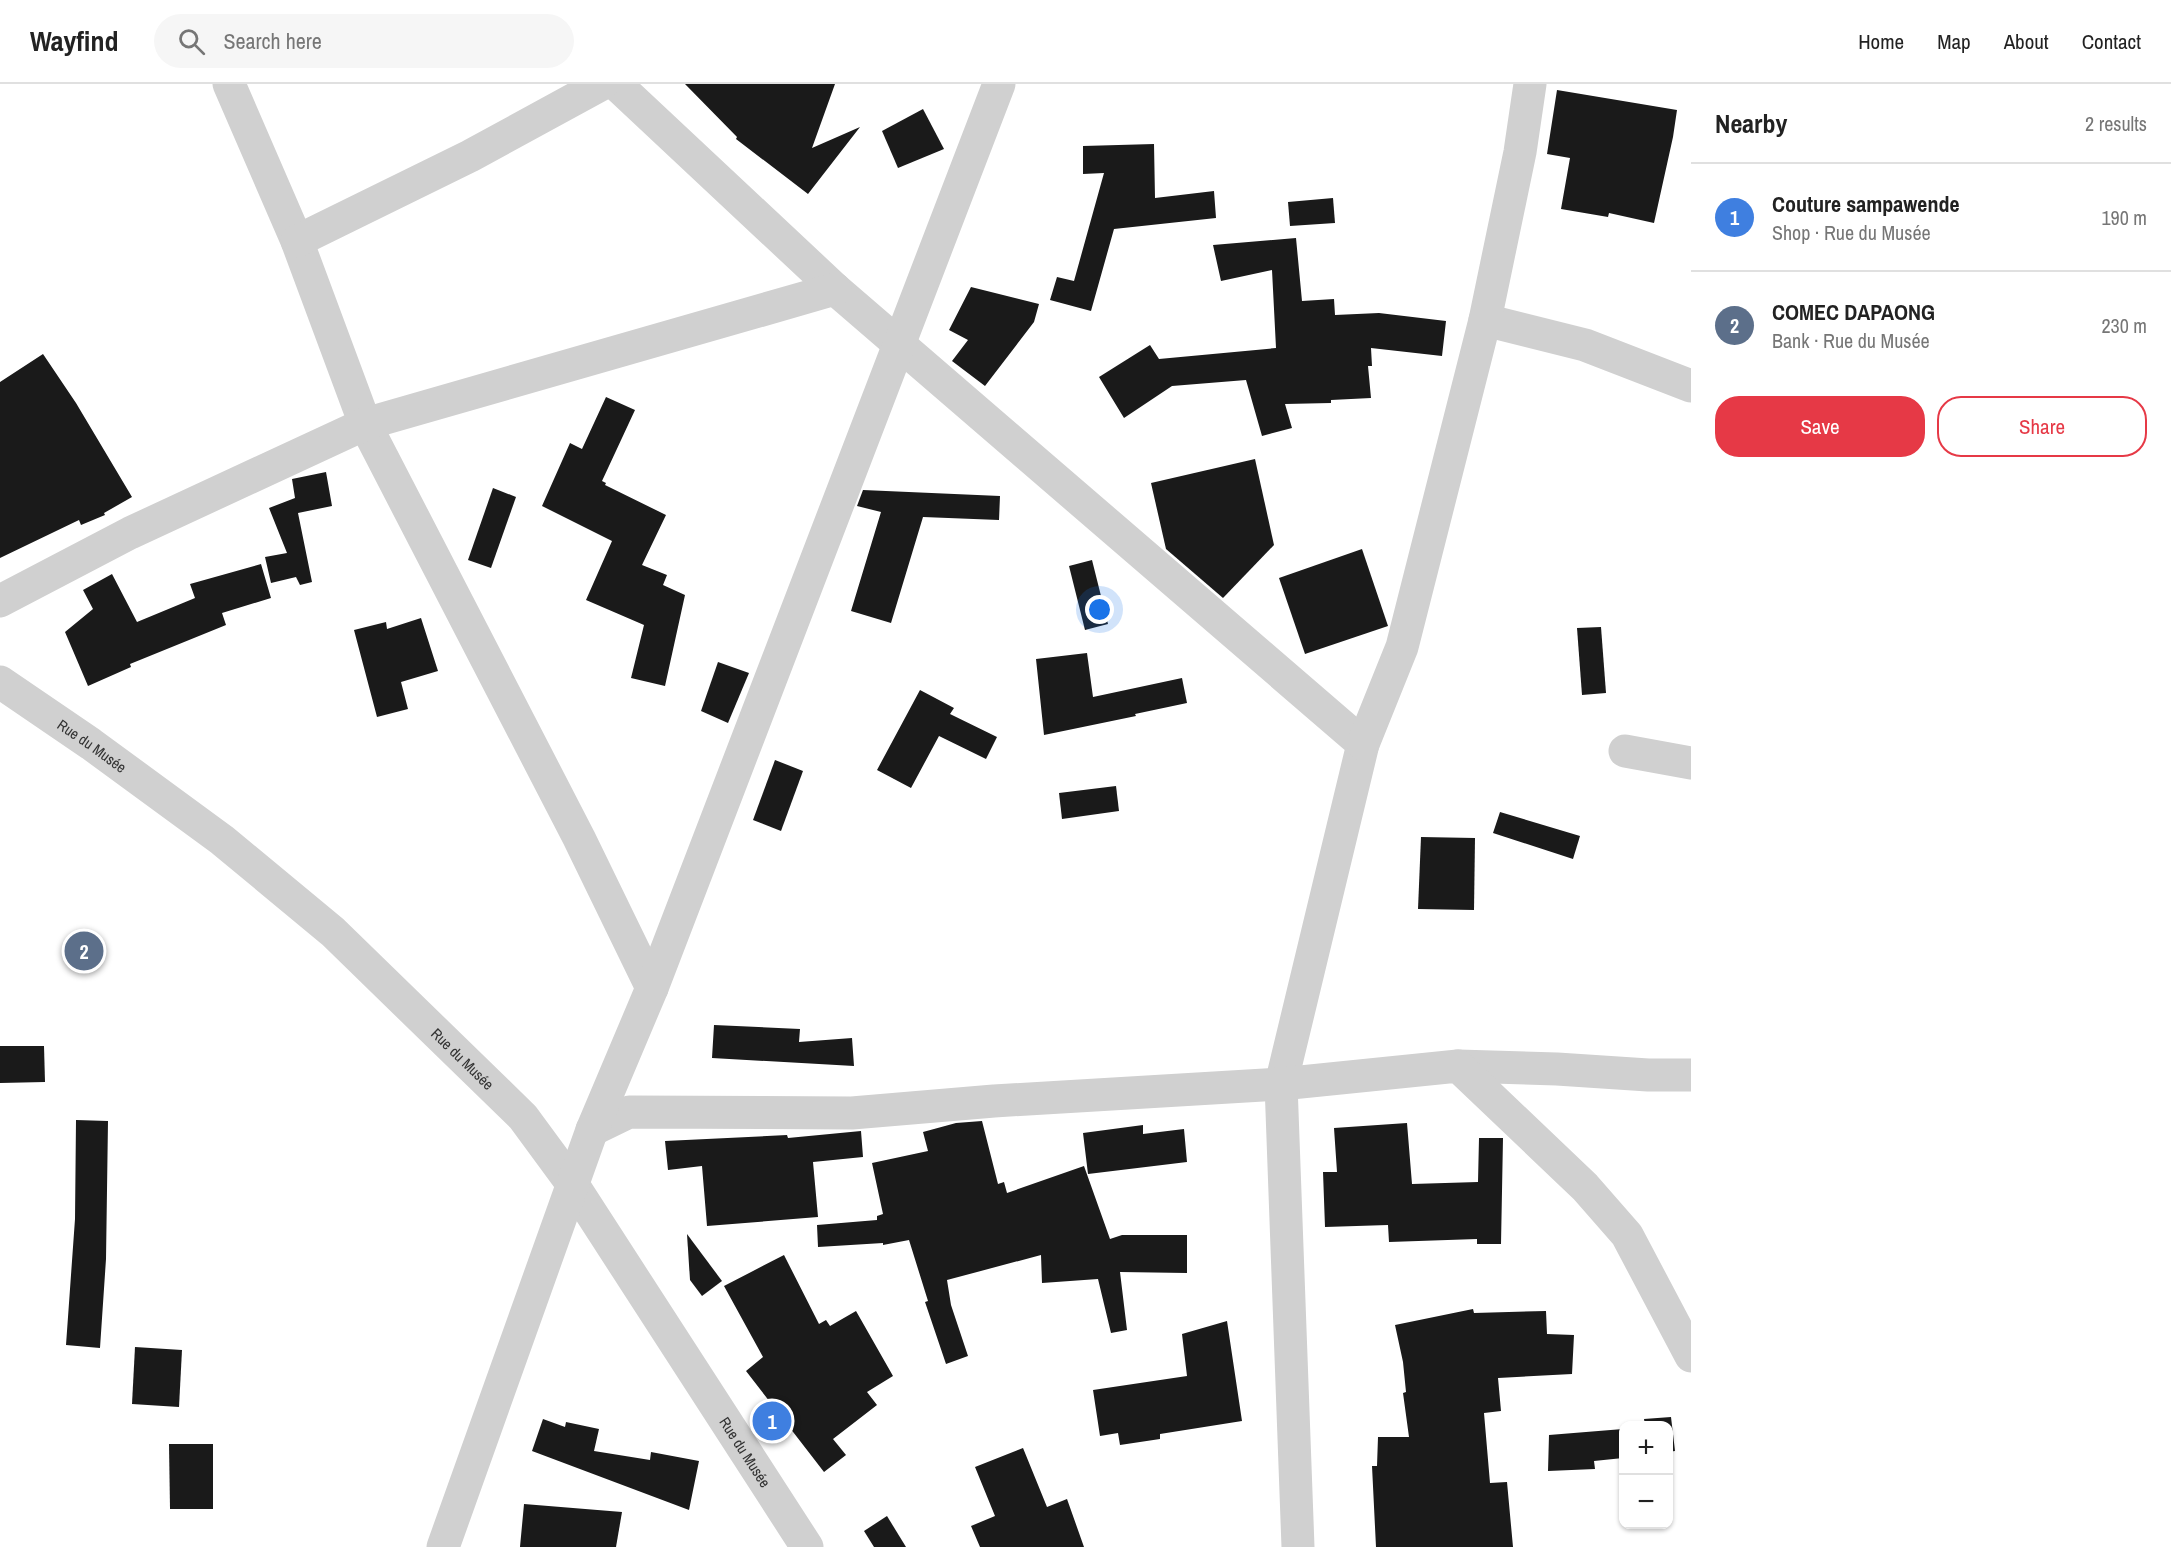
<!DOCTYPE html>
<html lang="en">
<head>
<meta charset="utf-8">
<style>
  :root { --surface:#fff; --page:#f6f6f6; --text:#222; --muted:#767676; --line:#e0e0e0; --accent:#e63946 }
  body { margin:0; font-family:"Archivo Narrow",sans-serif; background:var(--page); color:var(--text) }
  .controls { position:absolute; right:18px; bottom:18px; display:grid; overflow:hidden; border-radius:12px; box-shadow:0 2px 4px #0004 }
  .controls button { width:54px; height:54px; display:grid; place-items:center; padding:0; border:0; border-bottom:2px solid var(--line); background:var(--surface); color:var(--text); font:30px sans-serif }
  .you { position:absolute; left:1100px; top:526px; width:21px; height:21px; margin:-15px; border:4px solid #fff; border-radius:50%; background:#1a73e8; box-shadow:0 0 0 9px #1a73e833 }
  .badge { display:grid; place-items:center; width:39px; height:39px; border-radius:50%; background:var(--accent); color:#fff; font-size:20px; font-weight:700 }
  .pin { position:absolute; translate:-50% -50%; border:3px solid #fff; box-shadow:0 2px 6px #0006 }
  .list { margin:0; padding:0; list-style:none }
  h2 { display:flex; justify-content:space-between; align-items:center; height:78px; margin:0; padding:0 24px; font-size:26px }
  h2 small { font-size:20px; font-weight:400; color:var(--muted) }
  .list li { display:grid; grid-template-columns:39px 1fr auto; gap:18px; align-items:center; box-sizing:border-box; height:108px; padding:0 24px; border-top:2px solid var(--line) }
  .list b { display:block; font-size:22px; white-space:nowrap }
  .list p { margin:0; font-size:20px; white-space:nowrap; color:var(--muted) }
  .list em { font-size:20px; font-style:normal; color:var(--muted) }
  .actions { display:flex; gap:12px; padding:18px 24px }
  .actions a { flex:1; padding:14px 0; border:2px solid var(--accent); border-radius:24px; text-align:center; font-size:21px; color:var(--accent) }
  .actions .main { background:var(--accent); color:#fff }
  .icon { flex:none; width:33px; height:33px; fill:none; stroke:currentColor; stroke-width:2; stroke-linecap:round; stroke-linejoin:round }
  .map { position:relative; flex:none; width:1691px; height:1463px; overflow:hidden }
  header { display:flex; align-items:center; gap:36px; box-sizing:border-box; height:84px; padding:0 30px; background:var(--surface); border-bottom:2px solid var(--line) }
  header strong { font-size:28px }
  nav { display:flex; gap:33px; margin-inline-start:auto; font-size:21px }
  .search { width:420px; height:54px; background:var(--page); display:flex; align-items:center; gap:15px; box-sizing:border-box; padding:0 21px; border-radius:33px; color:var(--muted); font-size:22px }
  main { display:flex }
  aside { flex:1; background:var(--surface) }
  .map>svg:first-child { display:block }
  .building { fill:#1a1a1a }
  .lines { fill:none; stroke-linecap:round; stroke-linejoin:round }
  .minor { stroke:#d0d0d0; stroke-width:33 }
  .tertiary { stroke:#d0d0d0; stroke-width:33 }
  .labels { text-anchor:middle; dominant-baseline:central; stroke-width:6; stroke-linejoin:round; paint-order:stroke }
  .street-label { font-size:15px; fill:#333; stroke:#fff }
</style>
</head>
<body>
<header>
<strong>Wayfind</strong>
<div class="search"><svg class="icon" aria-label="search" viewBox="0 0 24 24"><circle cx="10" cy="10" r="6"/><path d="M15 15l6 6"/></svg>Search here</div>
<nav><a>Home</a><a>Map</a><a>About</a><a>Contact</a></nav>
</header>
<main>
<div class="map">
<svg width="1691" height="1463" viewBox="0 0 1691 1463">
  <rect width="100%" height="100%" fill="#fff"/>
  <g class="building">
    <path d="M 685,0 L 835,0 L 812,64 L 860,43 L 808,110 L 736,55 L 737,53 Z"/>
    <path d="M 1557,6 L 1677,26 L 1673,53 L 1654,139 L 1609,129 L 1608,133 L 1561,125 L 1570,74 L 1547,70 Z"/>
    <path d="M 923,25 L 944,65 L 898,84 L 882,47 Z"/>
    <path d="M 1154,60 L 1155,114 L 1214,107 L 1216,134 L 1114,145 L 1091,227 L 1050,216 L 1057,193 L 1074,197 L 1104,89 L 1083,90 L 1083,62 Z"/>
    <path d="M 1333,114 L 1335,139 L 1290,142 L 1288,118 Z"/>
    <path d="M 1296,154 L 1302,217 L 1334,215 L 1335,231 L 1379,229 L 1446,237 L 1442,272 L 1371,264 L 1372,282 L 1368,282 L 1371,314 L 1331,316 L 1331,319 L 1285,320 L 1292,344 L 1262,352 L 1246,296 L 1172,302 L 1124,334 L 1099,293 L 1150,261 L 1159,275 L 1276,264 L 1272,186 L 1221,197 L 1213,161 Z"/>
    <path d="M 971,203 L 1039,220 L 1034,238 L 985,302 L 952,277 L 968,256 L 949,246 Z"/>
    <path d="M 43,270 L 76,319 L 132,413 L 104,429 L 105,431 L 81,441 L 79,436 L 0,474 L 0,298 Z"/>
    <path d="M 606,313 L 635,326 L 602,397 L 606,399 L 605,401 L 666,431 L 642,481 L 667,491 L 663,501 L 685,511 L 665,602 L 631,594 L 644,541 L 586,516 L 612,457 L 542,422 L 570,359 L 582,365 Z"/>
    <path d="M 1255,375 L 1274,461 L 1223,514 L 1166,465 L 1151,399 Z"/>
    <path d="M 326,388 L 332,422 L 298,429 L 312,498 L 300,501 L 296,493 L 271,499 L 265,473 L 287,469 L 269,424 L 295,414 L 292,395 Z"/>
    <path d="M 493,404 L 516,413 L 491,484 L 468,476 Z"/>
    <path d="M 863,406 L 1000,412 L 999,436 L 923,433 L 891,539 L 851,527 L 881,428 L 857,422 Z"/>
    <path d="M 1362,465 L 1388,542 L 1305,570 L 1279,494 Z"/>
    <path d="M 1092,476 L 1108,540 L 1085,546 L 1069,482 Z"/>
    <path d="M 261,480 L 271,514 L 222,529 L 226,541 L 130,580 L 131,583 L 88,602 L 65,548 L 93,525 L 83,506 L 112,490 L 137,538 L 195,514 L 190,500 Z"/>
    <path d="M 421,534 L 438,587 L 401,598 L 408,625 L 377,633 L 354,546 L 386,538 L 387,545 Z"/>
    <path d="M 1601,543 L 1606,609 L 1582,611 L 1577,544 Z"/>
    <path d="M 1087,569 L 1093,613 L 1182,594 L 1187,619 L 1135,630 L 1136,632 L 1044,651 L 1036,575 Z"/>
    <path d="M 718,578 L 749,589 L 728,639 L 701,627 Z"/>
    <path d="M 920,606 L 954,624 L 950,630 L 997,653 L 986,675 L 939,652 L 911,704 L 877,686 Z"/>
    <path d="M 775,676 L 803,687 L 781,747 L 753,736 Z"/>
    <path d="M 1116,702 L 1119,727 L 1062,735 L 1059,709 Z"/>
    <path d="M 1500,728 L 1580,752 L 1573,775 L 1493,749 Z"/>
    <path d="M 1421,753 L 1475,754 L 1474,826 L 1418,825 Z"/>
    <path d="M 714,941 L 800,945 L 799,958 L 852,954 L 854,982 L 712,974 Z"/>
    <path d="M 0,962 L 44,962 L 45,998 L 0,999 Z"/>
    <path d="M 76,1036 L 108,1037 L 106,1175 L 100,1264 L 66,1261 L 75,1135 Z"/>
    <path d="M 982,1037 L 998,1100 L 1004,1098 L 1007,1109 L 1084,1082 L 1110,1155 L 1122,1151 L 1187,1151 L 1187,1189 L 1120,1188 L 1127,1246 L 1111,1249 L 1098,1195 L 1042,1199 L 1041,1171 L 947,1196 L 951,1221 L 968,1272 L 946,1280 L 925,1218 L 928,1217 L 909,1156 L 883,1161 L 883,1159 L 818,1163 L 817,1141 L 877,1136 L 877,1132 L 883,1130 L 872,1079 L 928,1067 L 923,1048 L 956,1039 Z"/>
    <path d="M 1407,1039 L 1412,1100 L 1478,1098 L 1479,1054 L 1503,1054 L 1501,1160 L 1477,1160 L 1477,1155 L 1389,1158 L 1388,1141 L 1325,1143 L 1323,1088 L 1337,1088 L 1334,1044 Z"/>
    <path d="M 1143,1041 L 1143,1050 L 1184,1045 L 1187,1078 L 1088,1090 L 1083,1049 Z"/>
    <path d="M 861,1047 L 863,1073 L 813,1078 L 818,1133 L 707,1142 L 702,1082 L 668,1086 L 665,1057 L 787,1051 L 788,1054 Z"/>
    <path d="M 687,1150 L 722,1197 L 702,1212 L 690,1196 Z"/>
    <path d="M 784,1171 L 819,1240 L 826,1236 L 830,1242 L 856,1227 L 893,1292 L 867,1308 L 877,1321 L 833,1355 L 846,1371 L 824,1388 L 746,1287 L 763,1273 L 724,1202 Z"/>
    <path d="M 1473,1225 L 1474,1229 L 1546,1227 L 1547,1250 L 1574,1251 L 1572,1290 L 1498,1294 L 1501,1327 L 1484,1329 L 1490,1399 L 1507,1398 L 1513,1463 L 1376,1463 L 1372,1382 L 1377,1382 L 1378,1353 L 1409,1353 L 1403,1309 L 1406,1308 L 1403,1278 L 1395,1241 Z"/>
    <path d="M 1227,1237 L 1242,1337 L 1160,1350 L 1160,1355 L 1120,1361 L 1118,1349 L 1100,1352 L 1093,1306 L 1187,1292 L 1182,1250 Z"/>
    <path d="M 135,1263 L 182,1266 L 179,1323 L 132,1320 Z"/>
    <path d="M 1671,1333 L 1675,1367 L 1668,1368 L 1668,1341 L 1645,1341 L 1644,1335 Z"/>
    <path d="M 543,1335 L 565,1343 L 566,1338 L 599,1345 L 594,1367 L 650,1376 L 651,1368 L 699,1377 L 689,1426 L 532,1367 Z"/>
    <path d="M 1623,1345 L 1623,1374 L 1594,1377 L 1595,1385 L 1548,1387 L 1549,1351 Z"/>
    <path d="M 169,1360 L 213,1360 L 213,1425 L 170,1425 Z"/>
    <path d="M 1023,1364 L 1047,1423 L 1067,1415 L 1084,1463 L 980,1463 L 971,1442 L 995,1432 L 975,1383 Z"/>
    <path d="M 524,1420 L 622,1428 L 616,1463 L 520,1463 Z"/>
    <path d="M 887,1432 L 906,1463 L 874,1463 L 864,1447 Z"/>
  </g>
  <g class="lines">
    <g class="minor">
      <path d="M 229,0 L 297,157 L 365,340 L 579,754 L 652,904"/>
      <path d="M 616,0 L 835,205 L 1363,660 L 1281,1000 L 1298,1463"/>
      <path d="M 297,157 L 470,72 L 602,0"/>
      <path d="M 1485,236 L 1585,261 L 1691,302"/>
      <path d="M 0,517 L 130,449 L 365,340 L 835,205"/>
      <path id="s1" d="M 0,598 L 91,660 L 222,756 L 333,848 L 523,1033 L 573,1101 L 807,1463"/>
      <path d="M 1363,660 L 1402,563 L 1485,236 L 1520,68 L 1530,0"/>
      <path d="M 1625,667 L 1691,679"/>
      <path d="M 1458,982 L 1557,985 L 1648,991 L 1691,991"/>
      <path d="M 592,1046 L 629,1028 L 852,1029 L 994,1017 L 1281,1000 L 1458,982 L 1585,1103 L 1627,1151 L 1691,1272"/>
    </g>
    <path class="tertiary" d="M 443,1463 L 592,1046 L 652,904 L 999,0"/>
  </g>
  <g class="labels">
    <g class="street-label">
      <text stroke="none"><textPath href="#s1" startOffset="112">Rue du Musée</textPath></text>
      <text stroke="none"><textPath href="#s1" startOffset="598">Rue du Musée</textPath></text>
      <text stroke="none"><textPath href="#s1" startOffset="1084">Rue du Musée</textPath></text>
    </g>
  </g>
</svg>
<div class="controls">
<button>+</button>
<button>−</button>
</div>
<div class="you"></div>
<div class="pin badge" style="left:772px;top:1337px;background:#3f7fe0">1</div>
<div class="pin badge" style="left:84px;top:867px;background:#5c6f8a">2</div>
</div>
<aside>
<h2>Nearby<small>2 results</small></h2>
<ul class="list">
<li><span class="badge" style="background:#3f7fe0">1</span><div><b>Couture sampawende</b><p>Shop · Rue du Musée</p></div><em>190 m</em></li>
<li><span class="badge" style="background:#5c6f8a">2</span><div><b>COMEC DAPAONG</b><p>Bank · Rue du Musée</p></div><em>230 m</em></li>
</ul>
<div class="actions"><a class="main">Save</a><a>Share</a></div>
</aside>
</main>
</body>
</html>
